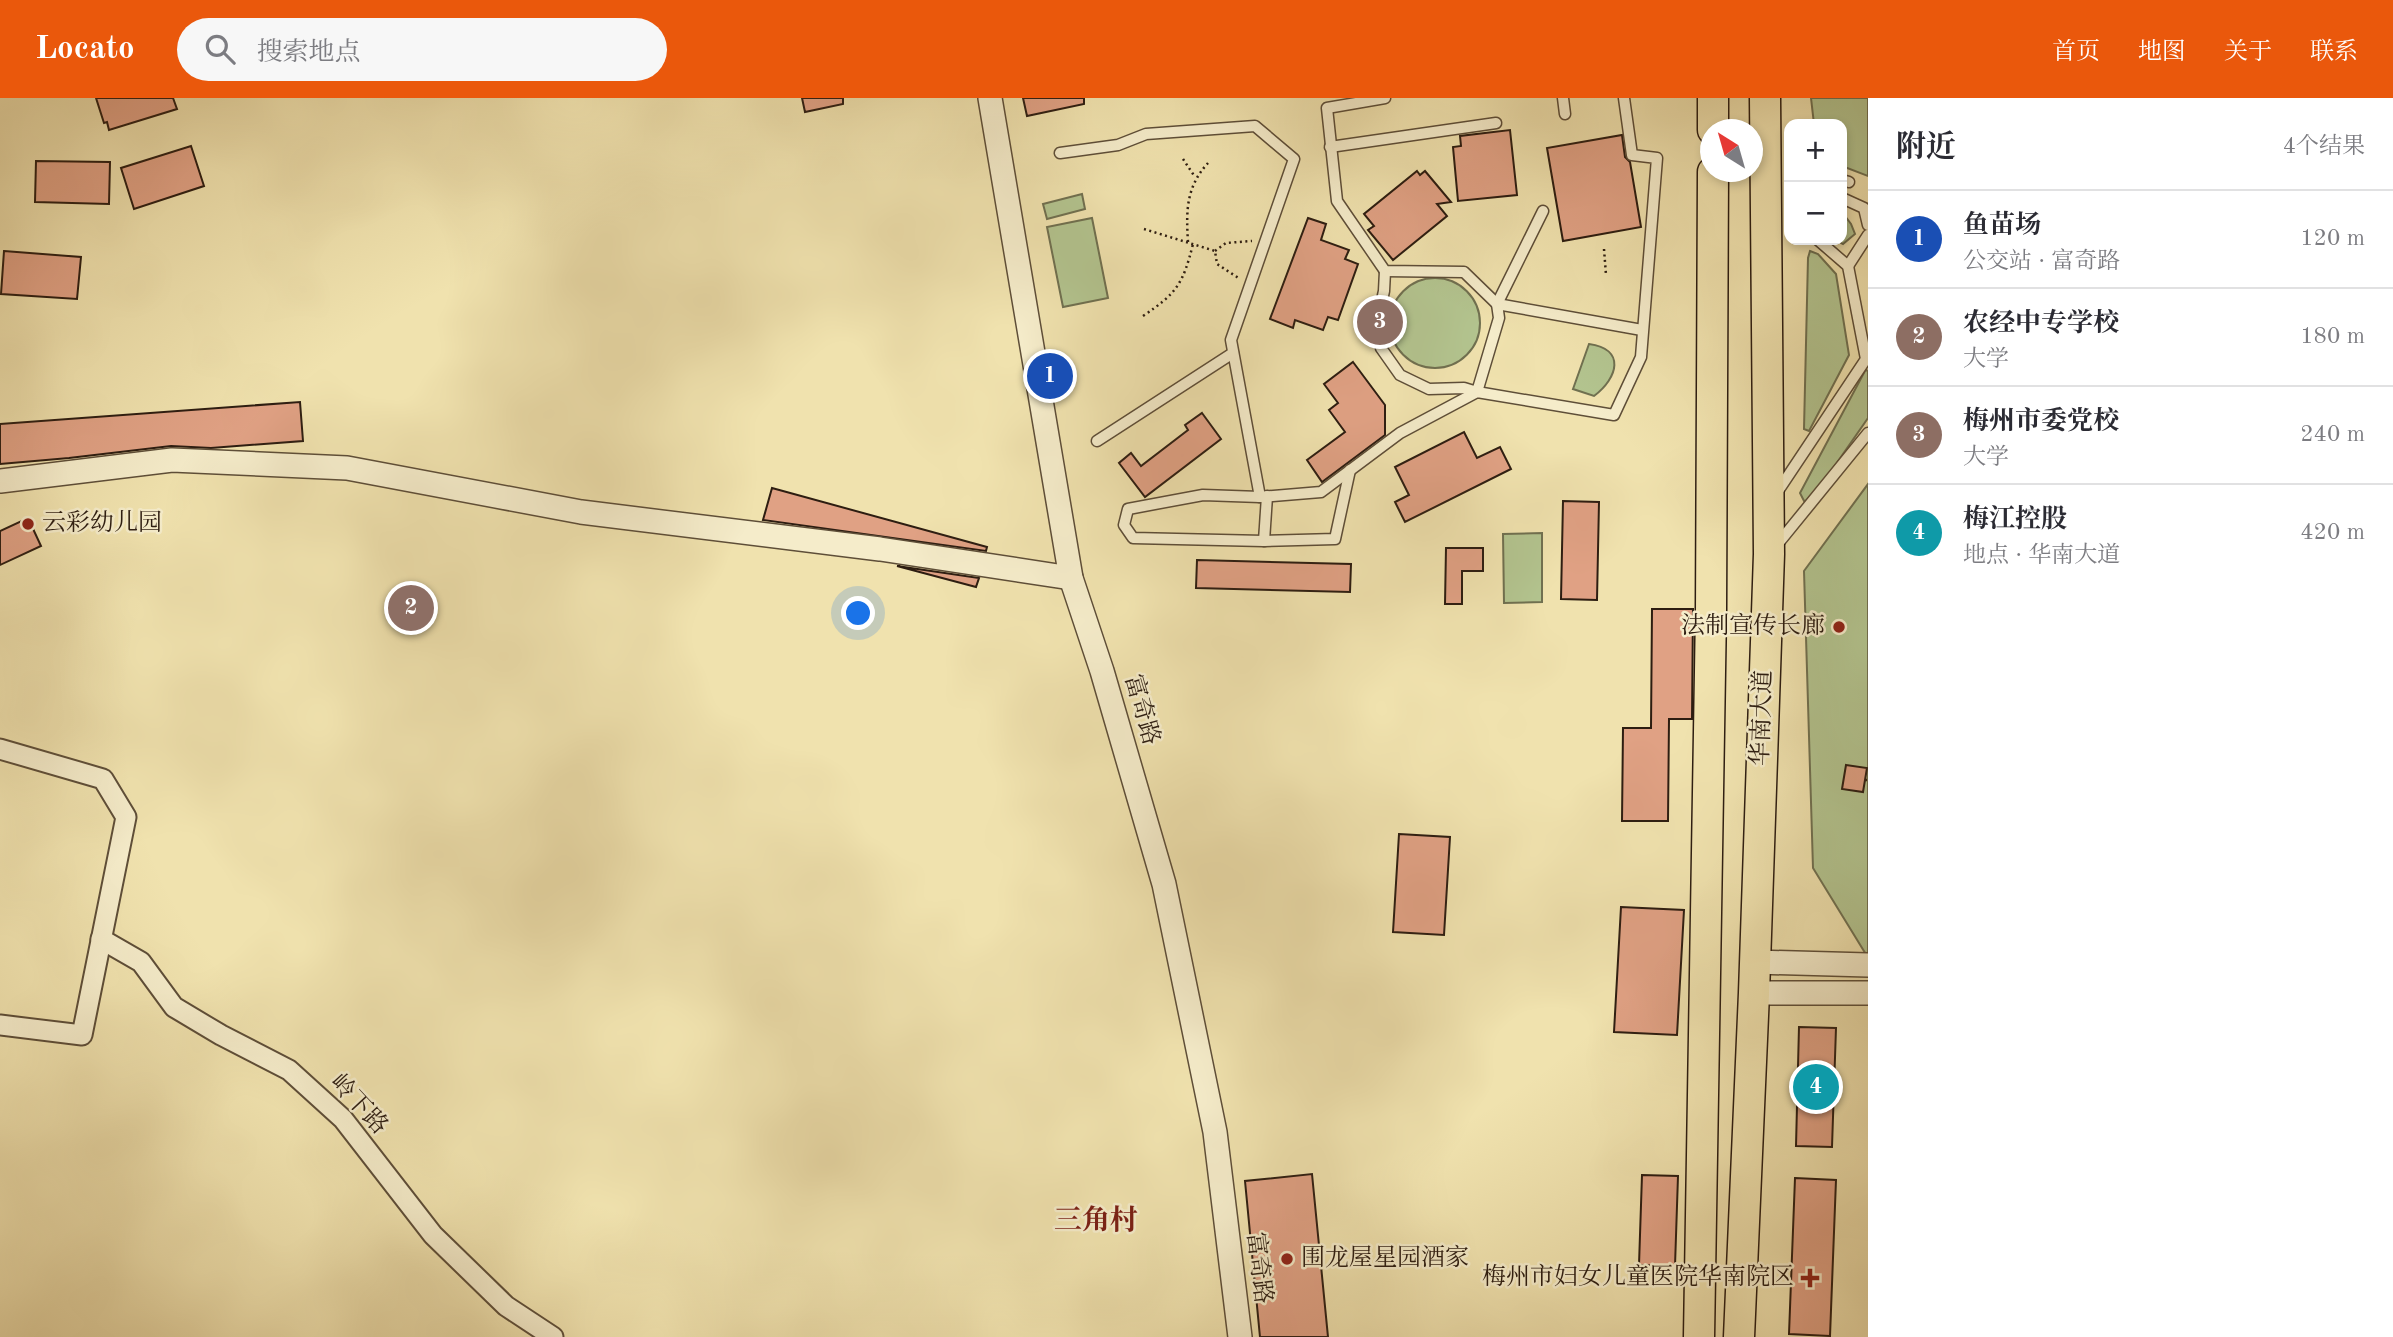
<!DOCTYPE html>
<html lang="zh">
<head>
<meta charset="utf-8">
<style>
  :root { --surface:#fff; --page:#f7f7f7; --text:#2b2b33; --muted:#7c7c81; --line:#e1e1e2; --accent:#ea580c }
  body { margin:0; font-family:"Old Standard TT","Noto Serif SC",serif; background:var(--page); color:var(--text) }
  .controls { position:absolute; right:21px; top:21px; display:grid; overflow:hidden; border-radius:14px; box-shadow:0 4px 10px #0003 }
  .controls button { width:63px; height:63px; display:grid; place-items:center; padding:0; border:0; border-bottom:2px solid var(--line); background:var(--surface); color:var(--text); font:35px sans-serif }
  .compass { position:absolute; left:1700px; top:21px; width:63px; height:63px; border-radius:50%; background:var(--surface); box-shadow:0 4px 10px #0003; rotate:323deg }
  .you { position:absolute; left:859px; top:516px; width:24px; height:24px; margin:-18px; border:5px solid #fff; border-radius:50%; background:#1a73e8; box-shadow:0 0 0 10px #1a73e833 }
  .badge { display:grid; place-items:center; width:46px; height:46px; border-radius:50%; background:var(--accent); color:#fff; font-size:23px; font-weight:700 }
  .pin { position:absolute; translate:-50% -50%; border:4px solid #fff; box-shadow:0 2px 7px #0006 }
  .list { margin:0; padding:0; list-style:none }
  h2 { display:flex; justify-content:space-between; align-items:center; height:91px; margin:0; padding:0 28px; font-size:30px }
  h2 small { font-size:23px; font-weight:400; color:var(--muted) }
  .list li { display:grid; grid-template-columns:46px 1fr auto; gap:21px; align-items:center; box-sizing:border-box; height:98px; padding:0 28px; border-top:2px solid var(--line) }
  .list b { display:block; font-size:26px; white-space:nowrap }
  .list p { margin:0; font-size:23px; white-space:nowrap; color:var(--muted) }
  .list em { font-size:23px; font-style:normal; color:var(--muted) }
  .icon { flex:none; width:38px; height:38px; fill:none; stroke:currentColor; stroke-width:2; stroke-linecap:round; stroke-linejoin:round }
  .map { position:relative; flex:none; width:1868px; height:1239px; overflow:hidden }
  header { display:flex; align-items:center; gap:42px; box-sizing:border-box; height:98px; padding:0 35px; background:var(--accent); color:#fff }
  header strong { font-size:33px }
  nav { display:flex; gap:38px; margin-inline-start:auto; font-size:24px }
  .search { width:490px; height:63px; background:var(--page); display:flex; align-items:center; gap:18px; box-sizing:border-box; padding:0 24px; border-radius:38px; color:var(--muted); font-size:26px }
  main { display:flex }
  aside { flex:1; background:var(--surface) }
  .map>svg:first-child { display:block }
  .green { fill:#b3c48f; stroke:#707050; stroke-width:2 }
  .building { fill:#e0a184; stroke:#2d1d11; stroke-width:2 }
  .lines { fill:none; stroke-linecap:round; stroke-linejoin:round }
  .service-casing { stroke:#5e4e38; stroke-width:13 }
  .minor-casing { stroke:#5e4e38; stroke-width:23 }
  .tertiary-casing { stroke:#5e4e38; stroke-width:26 }
  .primary-casing { stroke:#2d1d11; stroke-width:33 }
  .path { stroke:#2d1d11; stroke-width:2.5; stroke-dasharray:2 3.5; stroke-linecap:butt }
  .service { stroke:#f5ecca; stroke-width:10 }
  .minor { stroke:#f5ecca; stroke-width:19 }
  .tertiary { stroke:#f5ecca; stroke-width:23 }
  .primary { stroke:#f0e2ae; stroke-width:30 }
  .poi-dot { fill:#8f2418; stroke:#f5ecca; stroke-width:2.5 }
  .labels { text-anchor:middle; dominant-baseline:central; stroke-width:5; stroke-linejoin:round; paint-order:stroke }
  .poi-label { font-size:24px; fill:#2d1d11; stroke:#f5ecca; text-anchor:start }
  .street-label { font-size:24px; fill:#2d1d11; stroke:#f5ecca }
  .quarter-label { font-size:28px; font-weight:bold; fill:#7a1f14; stroke:#f5ecca }
</style>
</head>
<body>
<header>
<strong>Locato</strong>
<div class="search"><svg class="icon" aria-label="search" viewBox="0 0 24 24"><circle cx="10" cy="10" r="6"/><path d="M15 15l6 6"/></svg>搜索地点</div>
<nav><a>首页</a><a>地图</a><a>关于</a><a>联系</a></nav>
</header>
<main>
<div class="map">
<svg width="1868" height="1239" viewBox="0 0 1868 1239">
  <rect width="100%" height="100%" fill="#f0e2ae"/>
  <filter id="stains"><feTurbulence type="fractalNoise" baseFrequency=".00286" numOctaves="4"/><feColorMatrix values="0 0 0 0 .2 0 0 0 0 .09 0 0 0 0 .02 0 0 0 .5 -.17"/></filter>
  <radialGradient id="worn" r=".72"><stop offset=".6" stop-color="#630" stop-opacity="0"/><stop offset="1" stop-color="#630" stop-opacity=".3"/></radialGradient>
  <g class="green">
    <path d="M 1811,0 L 1868,0 L 1868,78 L 1842,68 L 1842,26 L 1814,26 Z"/>
    <path d="M 1082,96 L 1085,111 L 1047,121 L 1043,106 Z"/>
    <path d="M 1842,114 L 1851,126 L 1855,136 L 1843,146 L 1836,142 L 1842,142 Z"/>
    <path d="M 1092,120 L 1108,200 L 1063,209 L 1047,129 Z"/>
    <path d="M 1810,153 L 1818,156 L 1836,176 L 1849,257 L 1809,333 L 1804,331 L 1808,160 Z"/>
    <circle cx="1435" cy="225" r="45"/>
    <path d="M 1589,246 C 1626,251 1618,280 1594,298 L 1573,291 Z"/>
    <path d="M 1866,271 L 1868,274 L 1868,320 L 1811,402 L 1804,403 L 1800,395 Z"/>
    <path d="M 1868,386 L 1868,858 L 1867,858 L 1813,770 L 1804,473 Z"/>
    <path d="M 1542,435 L 1542,504 L 1504,505 L 1503,436 Z"/>
  </g>
  <g class="building">
    <path d="M 96,0 L 173,0 L 177,11 L 109,32 L 107,24 L 104,25 Z"/>
    <path d="M 802,0 L 843,0 L 843,6 L 805,14 Z"/>
    <path d="M 1023,0 L 1084,0 L 1084,6 L 1027,18 Z"/>
    <path d="M 1510,32 L 1517,97 L 1458,103 L 1453,49 L 1461,48 L 1460,38 Z"/>
    <path d="M 1622,37 L 1625,59 L 1630,64 L 1641,129 L 1563,143 L 1547,50 Z"/>
    <path d="M 191,48 L 204,88 L 134,111 L 121,70 Z"/>
    <path d="M 36,63 L 110,64 L 109,106 L 35,104 Z"/>
    <path d="M 1417,73 L 1420,77 L 1425,73 L 1451,104 L 1437,106 L 1447,118 L 1393,162 L 1368,132 L 1374,128 L 1364,116 Z"/>
    <path d="M 1308,120 L 1326,126 L 1321,142 L 1349,152 L 1345,161 L 1358,166 L 1338,222 L 1328,219 L 1323,232 L 1295,222 L 1293,230 L 1270,221 Z"/>
    <path d="M 4,153 L 81,159 L 77,201 L 1,196 Z"/>
    <path d="M 1353,264 L 1385,307 L 1385,337 L 1322,384 L 1307,362 L 1345,334 L 1329,312 L 1338,305 L 1324,286 Z"/>
    <path d="M 300,304 L 303,343 L 211,350 L 171,348 L 69,360 L 0,366 L 0,326 Z"/>
    <path d="M 1202,315 L 1221,341 L 1145,399 L 1119,365 L 1131,355 L 1141,368 L 1188,332 L 1185,327 Z"/>
    <path d="M 1464,334 L 1477,360 L 1500,349 L 1511,371 L 1405,424 L 1395,404 L 1409,397 L 1395,369 Z"/>
    <path d="M 772,390 L 987,449 L 986,453 L 763,422 Z"/>
    <path d="M 1563,403 L 1599,404 L 1597,502 L 1561,501 Z"/>
    <path d="M 28,420 L 41,448 L 0,467 L 0,433 Z"/>
    <path d="M 1446,450 L 1483,450 L 1483,473 L 1462,473 L 1462,506 L 1445,506 Z"/>
    <path d="M 1197,462 L 1351,466 L 1350,494 L 1196,490 Z"/>
    <path d="M 897,468 L 979,480 L 976,489 Z"/>
    <path d="M 1652,511 L 1693,511 L 1692,621 L 1669,621 L 1668,723 L 1622,723 L 1623,630 L 1651,630 Z"/>
    <path d="M 1846,667 L 1867,670 L 1863,694 L 1842,691 Z"/>
    <path d="M 1399,736 L 1450,739 L 1444,837 L 1393,834 Z"/>
    <path d="M 1621,809 L 1684,812 L 1677,937 L 1614,934 Z"/>
    <path d="M 1799,929 L 1836,930 L 1832,1049 L 1796,1048 Z"/>
    <path d="M 1312,1076 L 1328,1239 L 1260,1239 L 1245,1083 Z"/>
    <path d="M 1642,1077 L 1678,1078 L 1675,1168 L 1639,1167 Z"/>
    <path d="M 1795,1080 L 1836,1082 L 1830,1238 L 1789,1236 Z"/>
  </g>
  <g class="lines">
    <g class="service-casing">
      <g id="service">
        <path d="M 1385,0 L 1327,10 L 1337,103 L 1385,173 L 1464,174 L 1497,206 L 1642,232"/>
        <path d="M 1563,0 L 1565,16"/>
        <path d="M 1330,49 L 1496,25"/>
        <path d="M 1060,55 L 1118,47 L 1146,36 L 1255,28 L 1294,61 L 1231,242 L 1260,399 L 1321,394 L 1400,335 L 1477,294 L 1614,317 L 1641,259 L 1657,60 L 1632,57 L 1624,0"/>
        <path d="M 1842,82 L 1849,84"/>
        <path d="M 1842,100 L 1864,110 L 1868,127"/>
        <path d="M 1848,168 L 1868,137"/>
        <path d="M 1385,173 L 1384,193 L 1377,225 L 1381,250 L 1400,277 L 1429,291 L 1464,290 L 1477,294 L 1499,220 L 1497,206 L 1543,113"/>
        <path d="M 1097,343 L 1233,255"/>
        <path d="M 1776,396 L 1866,261 L 1848,168 L 1818,142"/>
        <path d="M 1260,399 L 1203,397 L 1128,411 L 1124,427 L 1133,440 L 1264,443 L 1335,441 L 1350,372"/>
        <path d="M 1264,443 L 1267,398"/>
        <path d="M 1776,448 L 1868,335"/>
      </g>
    </g>
    <g class="minor-casing">
      <g id="minor">
        <path d="M 0,651 L 103,681 L 126,719 L 82,937 L 0,927"/>
        <path d="M 101,841 L 141,864 L 174,909 L 221,937 L 289,972 L 343,1021 L 433,1137 L 506,1208 L 553,1239"/>
      </g>
    </g>
    <g class="tertiary-casing">
      <g id="tertiary">
        <path d="M 990,0 L 1071,480 L 1102,573 L 1164,786 L 1215,1034 L 1240,1239"/>
        <path d="M 0,383 L 172,362 L 347,370 L 581,414 L 880,451 L 1071,480"/>
        <path d="M 1755,864 L 1868,867"/>
        <path d="M 1754,895 L 1868,895"/>
      </g>
    </g>
    <g class="primary-casing">
      <g id="primary">
        <path d="M 1713,32 L 1713,0"/>
        <path d="M 1699,1239 L 1711,513 L 1713,74"/>
        <path d="M 1739,1239 L 1754,895 L 1769,456 L 1765,0"/>
      </g>
    </g>
    <g class="path">
      <path d="M 1183,61 L 1195,79"/>
      <path d="M 1144,131 L 1215,153 L 1217,166 L 1240,181"/>
      <path d="M 1188,144 C 1186,113 1186,89 1208,65"/>
      <path d="M 1604,151 L 1606,177"/>
      <path d="M 1215,153 L 1226,145 L 1252,143"/>
      <path d="M 1143,218 C 1177,195 1183,186 1193,146"/>
      <path d="M 1865,682 L 1868,682"/>
    </g>
    <use href="#service" class="service"/>
    <use href="#minor" class="minor"/>
    <use href="#tertiary" class="tertiary"/>
    <use href="#primary" class="primary"/>
  </g>
  <g class="poi-dot">
    <circle cx="28" cy="426" r="7"/>
    <circle cx="1839" cy="529" r="7"/>
    <circle cx="1287" cy="1161" r="7"/>
    <path d="M1806.5 1169.5h7v7h7v7h-7v7h-7v-7h-7v-7h7z"/>
  </g>
  <g class="labels">
    <g class="poi-label">
      <text x="42" y="426">云彩幼儿园</text>
      <text x="1825" y="529" text-anchor="end">法制宣传长廊</text>
      <text x="1301" y="1161">围龙屋星园酒家</text>
      <text x="1794" y="1180" text-anchor="end">梅州市妇女儿童医院华南院区</text>
    </g>
    <g class="street-label">
      <text transform="translate(1141 612) rotate(74)">富奇路</text>
      <text transform="translate(1763 620) rotate(-88)">华南大道</text>
      <text transform="translate(358 1007) rotate(47)">岭下路</text>
      <text transform="translate(1258 1170) rotate(83)">富奇路</text>
    </g>
    <g class="quarter-label">
      <text x="1096" y="1124">三角村</text>
    </g>
  </g>
  <rect width="100%" height="100%" filter="url(#stains)"/>
  <rect width="100%" height="100%" fill="url(#worn)"/>
</svg>
<div class="controls">
<button>+</button>
<button>−</button>
</div>
<svg class="compass" viewBox="-18 -18 36 36"><path d="M0-13l5 13h-10z" fill="#e53935"/><path d="M0 13l5-13h-10z" fill="#7c7c81"/></svg>
<div class="you"></div>
<div class="pin badge" style="left:1050px;top:278px;background:#1a4fb4">1</div>
<div class="pin badge" style="left:411px;top:510px;background:#8d6e63">2</div>
<div class="pin badge" style="left:1380px;top:224px;background:#8d6e63">3</div>
<div class="pin badge" style="left:1816px;top:989px;background:#0f9aa8">4</div>
</div>
<aside>
<h2>附近<small>4个结果</small></h2>
<ul class="list">
<li><span class="badge" style="background:#1a4fb4">1</span><div><b>鱼苗场</b><p>公交站 · 富奇路</p></div><em>120 m</em></li>
<li><span class="badge" style="background:#8d6e63">2</span><div><b>农经中专学校</b><p>大学</p></div><em>180 m</em></li>
<li><span class="badge" style="background:#8d6e63">3</span><div><b>梅州市委党校</b><p>大学</p></div><em>240 m</em></li>
<li><span class="badge" style="background:#0f9aa8">4</span><div><b>梅江控股</b><p>地点 · 华南大道</p></div><em>420 m</em></li>
</ul>
</aside>
</main>
</body>
</html>
